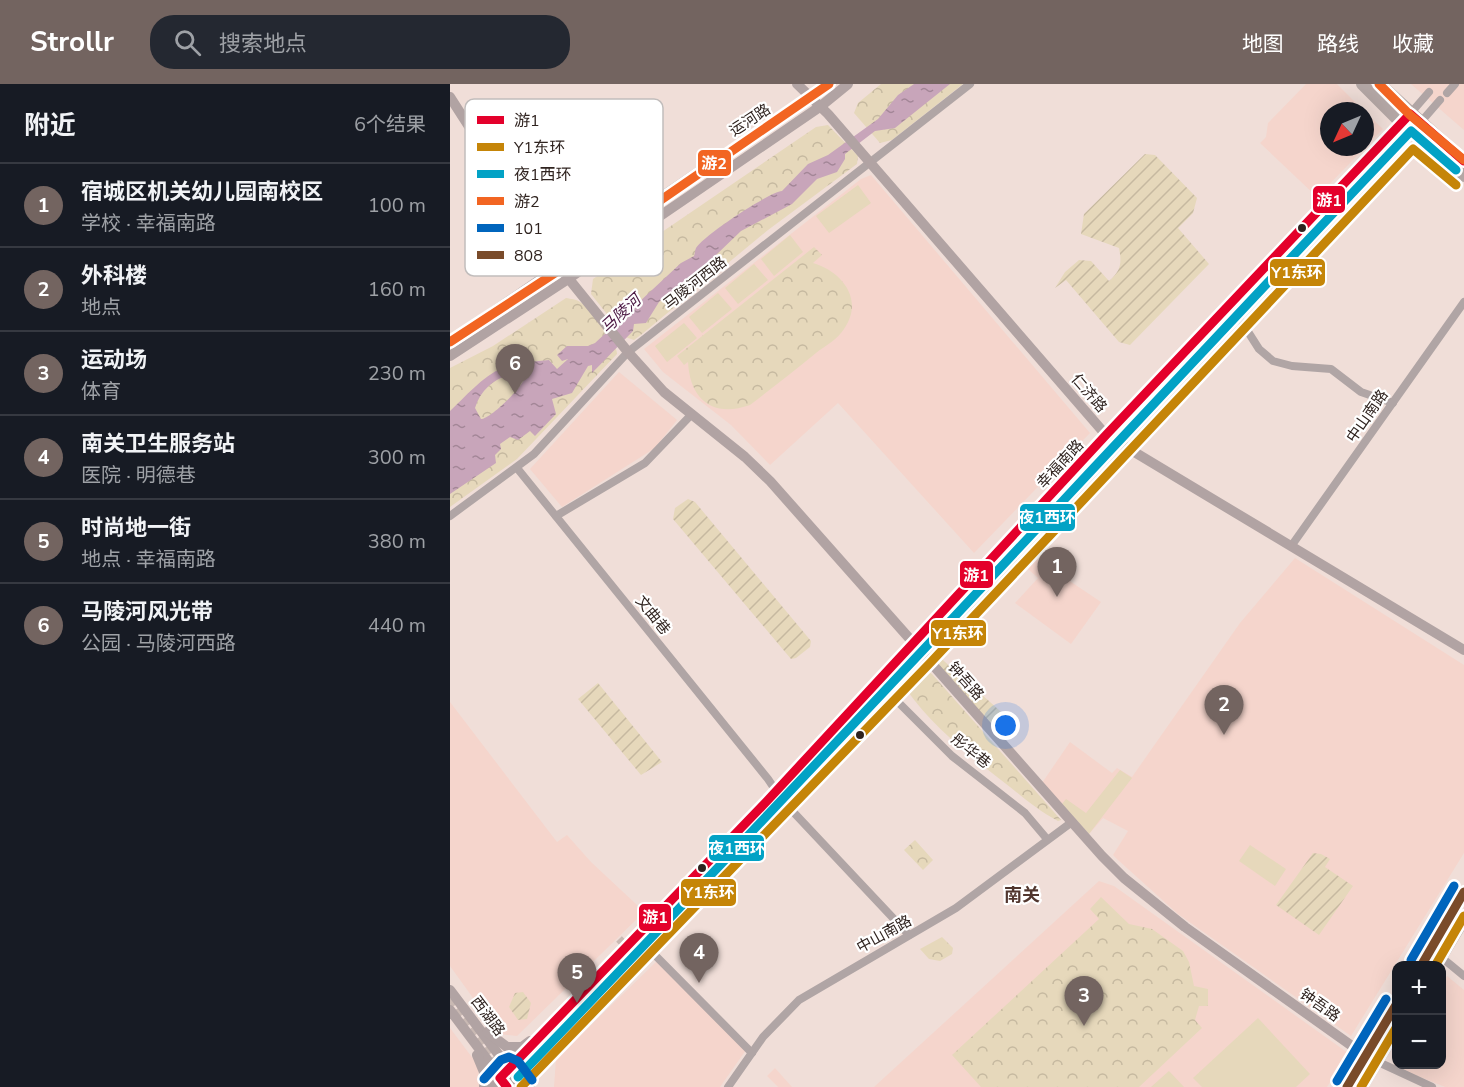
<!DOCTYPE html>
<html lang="zh">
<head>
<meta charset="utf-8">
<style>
  :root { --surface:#171b24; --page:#242831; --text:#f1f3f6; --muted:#9ea1a6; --line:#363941; --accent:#736460 }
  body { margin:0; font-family:"Nunito Sans","Noto Sans SC",sans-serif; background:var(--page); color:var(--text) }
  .controls { position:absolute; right:18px; bottom:18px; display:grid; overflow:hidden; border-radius:12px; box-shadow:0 6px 24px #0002 }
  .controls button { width:54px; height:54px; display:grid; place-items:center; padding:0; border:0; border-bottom:2px solid var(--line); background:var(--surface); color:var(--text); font:30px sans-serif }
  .compass { position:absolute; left:870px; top:18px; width:54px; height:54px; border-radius:50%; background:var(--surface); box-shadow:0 6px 24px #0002; rotate:226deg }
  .you { position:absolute; left:556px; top:642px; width:21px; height:21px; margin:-15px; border:4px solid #fff; border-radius:50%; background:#1a73e8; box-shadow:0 0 0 9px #1a73e833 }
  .badge { display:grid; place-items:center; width:39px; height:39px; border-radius:50%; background:var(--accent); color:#fff; font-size:20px; font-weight:700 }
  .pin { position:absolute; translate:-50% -50px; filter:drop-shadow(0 2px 3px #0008) }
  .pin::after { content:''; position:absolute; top:32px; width:21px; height:18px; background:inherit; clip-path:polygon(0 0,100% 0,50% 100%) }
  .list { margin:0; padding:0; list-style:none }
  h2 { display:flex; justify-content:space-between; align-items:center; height:78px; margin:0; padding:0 24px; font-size:26px }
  h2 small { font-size:20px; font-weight:400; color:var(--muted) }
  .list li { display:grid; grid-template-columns:39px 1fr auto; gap:18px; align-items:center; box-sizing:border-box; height:84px; padding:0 24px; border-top:2px solid var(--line) }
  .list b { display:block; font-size:22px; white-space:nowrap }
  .list p { margin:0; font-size:20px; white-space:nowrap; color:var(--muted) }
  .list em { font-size:20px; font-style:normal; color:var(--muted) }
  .icon { flex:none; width:33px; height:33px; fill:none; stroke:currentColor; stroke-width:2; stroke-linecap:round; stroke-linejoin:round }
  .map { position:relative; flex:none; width:1014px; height:1003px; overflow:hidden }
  header { display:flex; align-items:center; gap:36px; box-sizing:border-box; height:84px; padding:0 30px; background:var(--accent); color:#fff }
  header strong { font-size:28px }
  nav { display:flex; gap:33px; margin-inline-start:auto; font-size:21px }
  .search { width:420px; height:54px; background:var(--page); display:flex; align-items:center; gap:15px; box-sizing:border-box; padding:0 21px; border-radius:24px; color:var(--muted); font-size:22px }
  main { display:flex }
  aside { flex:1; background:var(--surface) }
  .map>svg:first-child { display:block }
  .built { fill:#f5d5cc }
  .grass { fill:#e6d8bb }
  .park { fill:url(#park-crowns) }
  .garden { fill:url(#garden-furrows) }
  .water { fill:url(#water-ripples); fill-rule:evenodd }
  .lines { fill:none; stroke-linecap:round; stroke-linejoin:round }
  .street-tunnel { stroke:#c9b9b3; stroke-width:8; stroke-dasharray:8 4; stroke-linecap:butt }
  .street { stroke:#b0a5a5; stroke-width:8 }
  .secondary { stroke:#b1a3a3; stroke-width:10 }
  .primary { stroke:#b4a7a5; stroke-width:12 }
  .bus-1-casing { stroke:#fff; stroke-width:14 }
  .bus-2-casing { stroke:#fff; stroke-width:14 }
  .bus-3-casing { stroke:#fff; stroke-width:14 }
  .bus-4-casing { stroke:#fff; stroke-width:14 }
  .bus-5-casing { stroke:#fff; stroke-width:14 }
  .bus-6-casing { stroke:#fff; stroke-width:14 }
  .bus-1 { stroke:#e4002b; stroke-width:9 }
  .bus-2 { stroke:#c58508; stroke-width:9 }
  .bus-3 { stroke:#02a2c5; stroke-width:9 }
  .bus-4 { stroke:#f26522; stroke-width:9 }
  .bus-5 { stroke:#0065bd; stroke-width:9 }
  .bus-6 { stroke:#7a4b2a; stroke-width:9 }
  .bus-dot { fill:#2f231f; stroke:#fff; stroke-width:2 }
  .labels { text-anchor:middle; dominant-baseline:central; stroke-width:4.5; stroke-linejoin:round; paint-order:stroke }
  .street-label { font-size:15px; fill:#2f231f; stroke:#fff }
  .water-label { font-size:16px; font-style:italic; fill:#491541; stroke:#fff }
  .quarter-label { font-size:18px; font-weight:bold; fill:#51362e; stroke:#fff }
  .key { fill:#fff; stroke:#c1bdbc; stroke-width:1.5 }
  .key-label { font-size:16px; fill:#2f231f }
  .line-badge { stroke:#fff; stroke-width:2 }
  .badge-label { font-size:16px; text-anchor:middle; font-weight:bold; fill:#fff }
</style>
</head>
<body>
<header>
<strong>Strollr</strong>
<div class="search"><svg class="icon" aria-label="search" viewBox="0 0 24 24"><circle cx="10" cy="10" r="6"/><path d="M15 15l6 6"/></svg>搜索地点</div>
<nav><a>地图</a><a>路线</a><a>收藏</a></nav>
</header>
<main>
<aside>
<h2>附近<small>6个结果</small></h2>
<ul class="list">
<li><span class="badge">1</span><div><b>宿城区机关幼儿园南校区</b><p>学校 · 幸福南路</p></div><em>100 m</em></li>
<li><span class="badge">2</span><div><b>外科楼</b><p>地点</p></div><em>160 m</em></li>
<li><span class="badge">3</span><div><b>运动场</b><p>体育</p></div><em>230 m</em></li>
<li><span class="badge">4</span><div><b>南关卫生服务站</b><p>医院 · 明德巷</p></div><em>300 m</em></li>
<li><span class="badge">5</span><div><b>时尚地一街</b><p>地点 · 幸福南路</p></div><em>380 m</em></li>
<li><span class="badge">6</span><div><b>马陵河风光带</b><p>公园 · 马陵河西路</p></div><em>440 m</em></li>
</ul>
</aside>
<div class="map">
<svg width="1014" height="1003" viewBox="0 0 1014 1003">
  <defs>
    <pattern id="park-crowns" width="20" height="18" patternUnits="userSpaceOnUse" patternTransform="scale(1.5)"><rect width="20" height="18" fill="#e6d8bb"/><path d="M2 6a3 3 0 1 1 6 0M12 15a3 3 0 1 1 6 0" fill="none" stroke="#c6b9a0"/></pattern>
    <pattern id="garden-furrows" width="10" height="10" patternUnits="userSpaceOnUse" patternTransform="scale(1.5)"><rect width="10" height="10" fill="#e6d8bb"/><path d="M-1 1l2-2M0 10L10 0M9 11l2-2" fill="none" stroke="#c6b9a0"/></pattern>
    <pattern id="water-ripples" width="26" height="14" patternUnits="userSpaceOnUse" patternTransform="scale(1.5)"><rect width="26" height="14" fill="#c8a5ba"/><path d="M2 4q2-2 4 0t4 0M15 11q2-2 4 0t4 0" fill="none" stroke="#a38697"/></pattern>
  </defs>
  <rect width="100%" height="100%" fill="#f0ded8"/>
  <g class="built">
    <path d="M 856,0 L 887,0 L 914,27 L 879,27 L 879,63 L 915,63 L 915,28 L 933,45 L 867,113 L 810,59 L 816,53 L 818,39 Z"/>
    <path d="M 961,0 L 1014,0 L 1014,46 Z"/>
    <path d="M 421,91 L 640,349 L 524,469 L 388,319 L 320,381 L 281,341 L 213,288 L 194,265 L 411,95 Z"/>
    <path d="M 169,288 L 227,336 L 205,364 L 112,423 L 80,385 Z"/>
    <path d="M 578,469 L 651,518 L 621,560 L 565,519 L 588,494 L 570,478 Z"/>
    <path d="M 845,474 L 1014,581 L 1014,769 L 901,952 L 728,830 L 668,776 L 663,771 L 678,747 L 653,734 L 639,750 L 592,699 L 620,658 L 662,689 L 667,684 L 682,693 L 790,539 Z"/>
    <path d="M 0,618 L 107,758 L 117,751 L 141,778 L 187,821 L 190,832 L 67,952 L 49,950 L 0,882 Z"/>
    <path d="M 649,797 L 664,802 L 898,969 L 877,1003 L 424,1003 Z"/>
    <path d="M 207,877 L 296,966 L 270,1003 L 104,1003 L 106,975 Z"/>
    <path d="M 997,892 L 1014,906 L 1014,1003 L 995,1003 L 943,982 L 946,976 L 946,980 L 992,980 L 992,901 Z"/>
    <path d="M 0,944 L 27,980 L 31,1003 L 0,1003 Z"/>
    <path d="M 325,984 L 342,1003 L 328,1003 L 317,992 Z"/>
  </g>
  <g class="grass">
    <path d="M 408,101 L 421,119 L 379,149 L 366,132 Z"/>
    <path d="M 340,151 L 353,168 L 324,192 L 311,175 Z"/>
    <path d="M 304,180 L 318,196 L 288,220 L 275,204 Z"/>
    <path d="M 268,209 L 282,225 L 252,249 L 239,233 Z"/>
    <path d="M 234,239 L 247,254 L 217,278 L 205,262 Z"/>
    <path d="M 670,686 L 682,694 L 639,750 L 612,720 L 616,715 L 636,729 Z"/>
    <path d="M 800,761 L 836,785 L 825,802 L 789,777 Z"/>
    <path d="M 808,934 L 860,990 L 846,1003 L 752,1003 L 743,994 Z"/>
    <path d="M 719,987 L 734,1003 L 701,1003 Z"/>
  </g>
  <g class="park">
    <path d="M 431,0 L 513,0 L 442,56 L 430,59 L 404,29 L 408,19 Z"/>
    <path d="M 378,41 L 408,72 L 407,80 L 318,146 L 192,250 L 184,256 L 175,253 L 141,210 L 143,195 L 366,43 Z"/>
    <path d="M 364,163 L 372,171 L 363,179 C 391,187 415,215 394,245 C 388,255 375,262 366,269 C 344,287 322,304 300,321 C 263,334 240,316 238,278 L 234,281 L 227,272 Z"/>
    <path d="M 116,214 C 121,215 126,215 130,218 C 140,224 168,260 167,270 L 67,375 L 0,423 L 0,284 L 43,262 Z"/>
    <path d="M 475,586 L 482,590 L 611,736 L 608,737 C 590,728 575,715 560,703 C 523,674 483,644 456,605 Z"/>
    <path d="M 465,756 L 483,776 L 473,786 L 454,766 Z"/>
    <path d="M 651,813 L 679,840 L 702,845 L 733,867 L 739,878 L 744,902 L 758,905 L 758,922 L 749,922 L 745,936 L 752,944 L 689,1003 L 531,1003 L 502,971 L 649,835 L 640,825 Z"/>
    <path d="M 492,853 L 503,864 L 502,870 L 490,877 L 479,875 L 470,865 Z"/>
  </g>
  <g class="garden">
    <path d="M 695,70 L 705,71 L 747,114 L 743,129 L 728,144 L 759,180 L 680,261 L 669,258 L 616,196 L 605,204 L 615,188 L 629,176 L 641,177 L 659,197 C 671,187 672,179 669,164 L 631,150 L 634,130 Z"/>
    <path d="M 238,415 L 245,418 L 361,557 L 360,563 L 346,574 L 341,575 L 223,435 L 225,424 Z"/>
    <path d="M 485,569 L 558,634 L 545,648 L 480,575 Z"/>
    <path d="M 148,599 L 212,678 L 191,691 L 128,615 Z"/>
    <path d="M 863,769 L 871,770 L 880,775 L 875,783 L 903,802 L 869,851 L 826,821 Z"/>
    <path d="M 73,908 L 81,919 L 77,935 L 68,936 L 59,923 L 65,909 Z"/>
  </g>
  <path class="water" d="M 464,0 L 500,0 L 445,44 L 425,47 L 395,70 L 395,75 L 387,88 L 367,95 L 342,120 L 291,147 L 265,172 L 255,186 L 244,190 L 209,218 L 196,239 L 184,240 L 183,247 L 142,289 L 142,281 L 138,282 L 122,309 L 102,315 L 106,330 L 85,352 L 80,347 L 68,356 L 60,353 L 50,360 L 51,365 L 45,371 L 46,379 L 0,410 L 0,327 C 15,313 32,293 52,284 C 65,278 84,278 99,276 L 107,285 L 118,275 L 112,277 L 107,271 L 117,262 L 138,262 L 145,259 L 231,179 L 244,172 C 245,169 245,166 246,164 C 253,152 319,108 332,107 L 358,80 L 378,71 L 428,35 L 448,11 ZM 67,288 L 75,293 C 73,303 40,335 31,335 L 25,324 C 31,304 47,293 67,288 Z"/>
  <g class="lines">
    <g class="street-tunnel">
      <path d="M 197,850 L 208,861"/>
      <path d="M 169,855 L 179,865"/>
      <path d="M 167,880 L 181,894"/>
      <path d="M 0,915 L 66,1003"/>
    </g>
    <g class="street">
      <path d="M 997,9 L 1005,0"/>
      <path d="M 960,30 L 979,8"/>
      <path d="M 970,39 L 990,16"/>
      <path d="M 788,232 L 809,265 L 823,277 L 842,282 L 881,285 L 911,308 L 943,319"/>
      <path d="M 67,384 L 318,695 L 332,716 L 459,851"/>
      <path d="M 0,432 L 84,370 L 178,268 L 520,0"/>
      <path d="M 106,432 L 195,379 L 242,330"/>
      <path d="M 842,461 L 1014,218"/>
      <path d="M 434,604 L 502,672 L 575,729 L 597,755"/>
      <path d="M 190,856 L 302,969"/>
      <path d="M 991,873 L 1014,892"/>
      <path d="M 924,976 L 982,1003"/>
      <path d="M 278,1003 L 313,953 L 349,916 L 506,824 L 622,738"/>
    </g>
    <g class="secondary">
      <path d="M 347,0 L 378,30 L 656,351 L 1014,566"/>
      <path d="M 0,13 L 110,184 L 178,268 L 214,308 L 295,373 L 320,397 L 652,772 L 674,794 L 735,843 L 916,972"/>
      <path d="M 0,257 L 377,0"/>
      <path d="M 0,272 L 115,197 L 371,22 L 398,0"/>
      <path d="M 0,906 L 73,1003"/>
      <path d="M 0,926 L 54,998"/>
      <path d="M 37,948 L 57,963 L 72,963 L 80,957"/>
      <path d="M 27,971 L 34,988 L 34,1003"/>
      <path d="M 43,1003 L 95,946 L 317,717 L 656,351 L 960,30"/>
      <path d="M 54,1003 L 472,570 L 967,42"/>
      <path d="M 80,1003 L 79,992 L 87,973"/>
    </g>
    <g class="primary">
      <path d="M 912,0 L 952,40 L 1014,92"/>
      <path d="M 930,0 L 1014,77"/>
      <path d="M 971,882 L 1014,808"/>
      <path d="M 986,882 L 1014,835"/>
      <path d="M 897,1003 L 946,921"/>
      <path d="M 912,1003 L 946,946"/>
    </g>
    <g class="bus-1-casing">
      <path id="bus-1" d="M 57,1003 L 50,994 L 317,717 L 656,351 L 960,30 L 1014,77"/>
    </g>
    <g class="bus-2-casing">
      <g id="bus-2">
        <path d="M 985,882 L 1014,832"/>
        <path d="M 71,1003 L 481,578 L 963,65 L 1006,101"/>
        <path d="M 911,1003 L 946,944"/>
      </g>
    </g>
    <g class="bus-3-casing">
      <path id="bus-3" d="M 68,993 C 369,681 662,362 961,47 L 1006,86"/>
    </g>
    <g class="bus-4-casing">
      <g id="bus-4">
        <path d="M 929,0 L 960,31 L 1014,76"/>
        <path d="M 0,258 L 108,187 L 379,0"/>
      </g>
    </g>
    <g class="bus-5-casing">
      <g id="bus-5">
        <path d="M 961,876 L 1004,802"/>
        <path d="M 34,995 L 51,976 L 59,973 L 68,977 L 82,996"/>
        <path d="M 887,997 L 936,915"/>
      </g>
    </g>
    <g class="bus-6-casing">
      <g id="bus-6">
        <path d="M 971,882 L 1014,808"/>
        <path d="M 897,1003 L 946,921"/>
      </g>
    </g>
    <use href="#bus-1" class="bus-1"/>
    <use href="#bus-2" class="bus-2"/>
    <use href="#bus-3" class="bus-3"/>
    <use href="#bus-4" class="bus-4"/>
    <use href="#bus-5" class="bus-5"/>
    <use href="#bus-6" class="bus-6"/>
  </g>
  <g class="bus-dot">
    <circle cx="852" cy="144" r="5"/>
    <circle cx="410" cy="651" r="5"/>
    <circle cx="252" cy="784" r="5"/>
  </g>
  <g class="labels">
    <g class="street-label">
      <text transform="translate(300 36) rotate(-33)">运河路</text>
      <text transform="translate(245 199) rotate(-38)">马陵河西路</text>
      <text transform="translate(639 309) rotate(49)">仁济路</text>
      <text transform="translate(917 332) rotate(-55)">中山南路</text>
      <text transform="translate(610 380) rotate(-47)">幸福南路</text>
      <text transform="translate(203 531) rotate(51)">文曲巷</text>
      <text transform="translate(516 597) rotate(48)">钟吾路</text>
      <text transform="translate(521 667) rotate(39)">彤华巷</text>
      <text transform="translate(434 850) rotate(-29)">中山南路</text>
      <text transform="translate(870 921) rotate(35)">钟吾路</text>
      <text transform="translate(38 932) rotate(53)">西湖路</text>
    </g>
    <g class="water-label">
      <text transform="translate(171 230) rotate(-43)">马陵河</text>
    </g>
    <g class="quarter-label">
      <text x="572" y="811">南关</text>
    </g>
  </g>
  <rect x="15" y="15" width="198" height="177" rx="9" class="key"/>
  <rect x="27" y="32" width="27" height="8" fill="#e4002b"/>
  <rect x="27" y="59" width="27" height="8" fill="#c58508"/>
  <rect x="27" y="86" width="27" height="8" fill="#02a2c5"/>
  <rect x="27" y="113" width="27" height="8" fill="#f26522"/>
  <rect x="27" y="140" width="27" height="8" fill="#0065bd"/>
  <rect x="27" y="167" width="27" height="8" fill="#7a4b2a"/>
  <g class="key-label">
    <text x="64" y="42">游1</text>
    <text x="64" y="69">Y1东环</text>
    <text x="64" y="96">夜1西环</text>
    <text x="64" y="123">游2</text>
    <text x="64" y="150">101</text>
    <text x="64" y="177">808</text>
  </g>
  <g class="line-badge">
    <rect x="247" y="65" width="35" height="28" rx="6" fill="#f26522"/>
    <rect x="862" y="101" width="34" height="29" rx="6" fill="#e4002b"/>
    <rect x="819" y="174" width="57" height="29" rx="6" fill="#c58508"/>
    <rect x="569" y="419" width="57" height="29" rx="6" fill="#02a2c5"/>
    <rect x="509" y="476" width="35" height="29" rx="6" fill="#e4002b"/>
    <rect x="480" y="535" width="57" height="28" rx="6" fill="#c58508"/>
    <rect x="258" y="750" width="57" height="28" rx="6" fill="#02a2c5"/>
    <rect x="230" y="794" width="57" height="29" rx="6" fill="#c58508"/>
    <rect x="188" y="819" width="34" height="29" rx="6" fill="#e4002b"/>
  </g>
  <g class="badge-label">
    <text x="264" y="85">游2</text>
    <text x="879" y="122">游1</text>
    <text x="847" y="194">Y1东环</text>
    <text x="597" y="439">夜1西环</text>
    <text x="526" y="497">游1</text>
    <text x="508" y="555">Y1东环</text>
    <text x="287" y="770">夜1西环</text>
    <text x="259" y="814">Y1东环</text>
    <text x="205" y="839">游1</text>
  </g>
</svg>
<div class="controls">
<button>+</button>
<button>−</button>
</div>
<svg class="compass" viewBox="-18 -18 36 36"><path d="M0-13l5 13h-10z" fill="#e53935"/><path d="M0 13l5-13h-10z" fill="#9ea1a6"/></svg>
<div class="you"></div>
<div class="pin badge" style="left:607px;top:513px">1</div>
<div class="pin badge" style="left:774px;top:651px">2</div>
<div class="pin badge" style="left:634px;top:942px">3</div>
<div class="pin badge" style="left:249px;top:899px">4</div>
<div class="pin badge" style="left:127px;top:919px">5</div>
<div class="pin badge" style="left:65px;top:310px">6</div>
</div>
</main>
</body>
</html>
